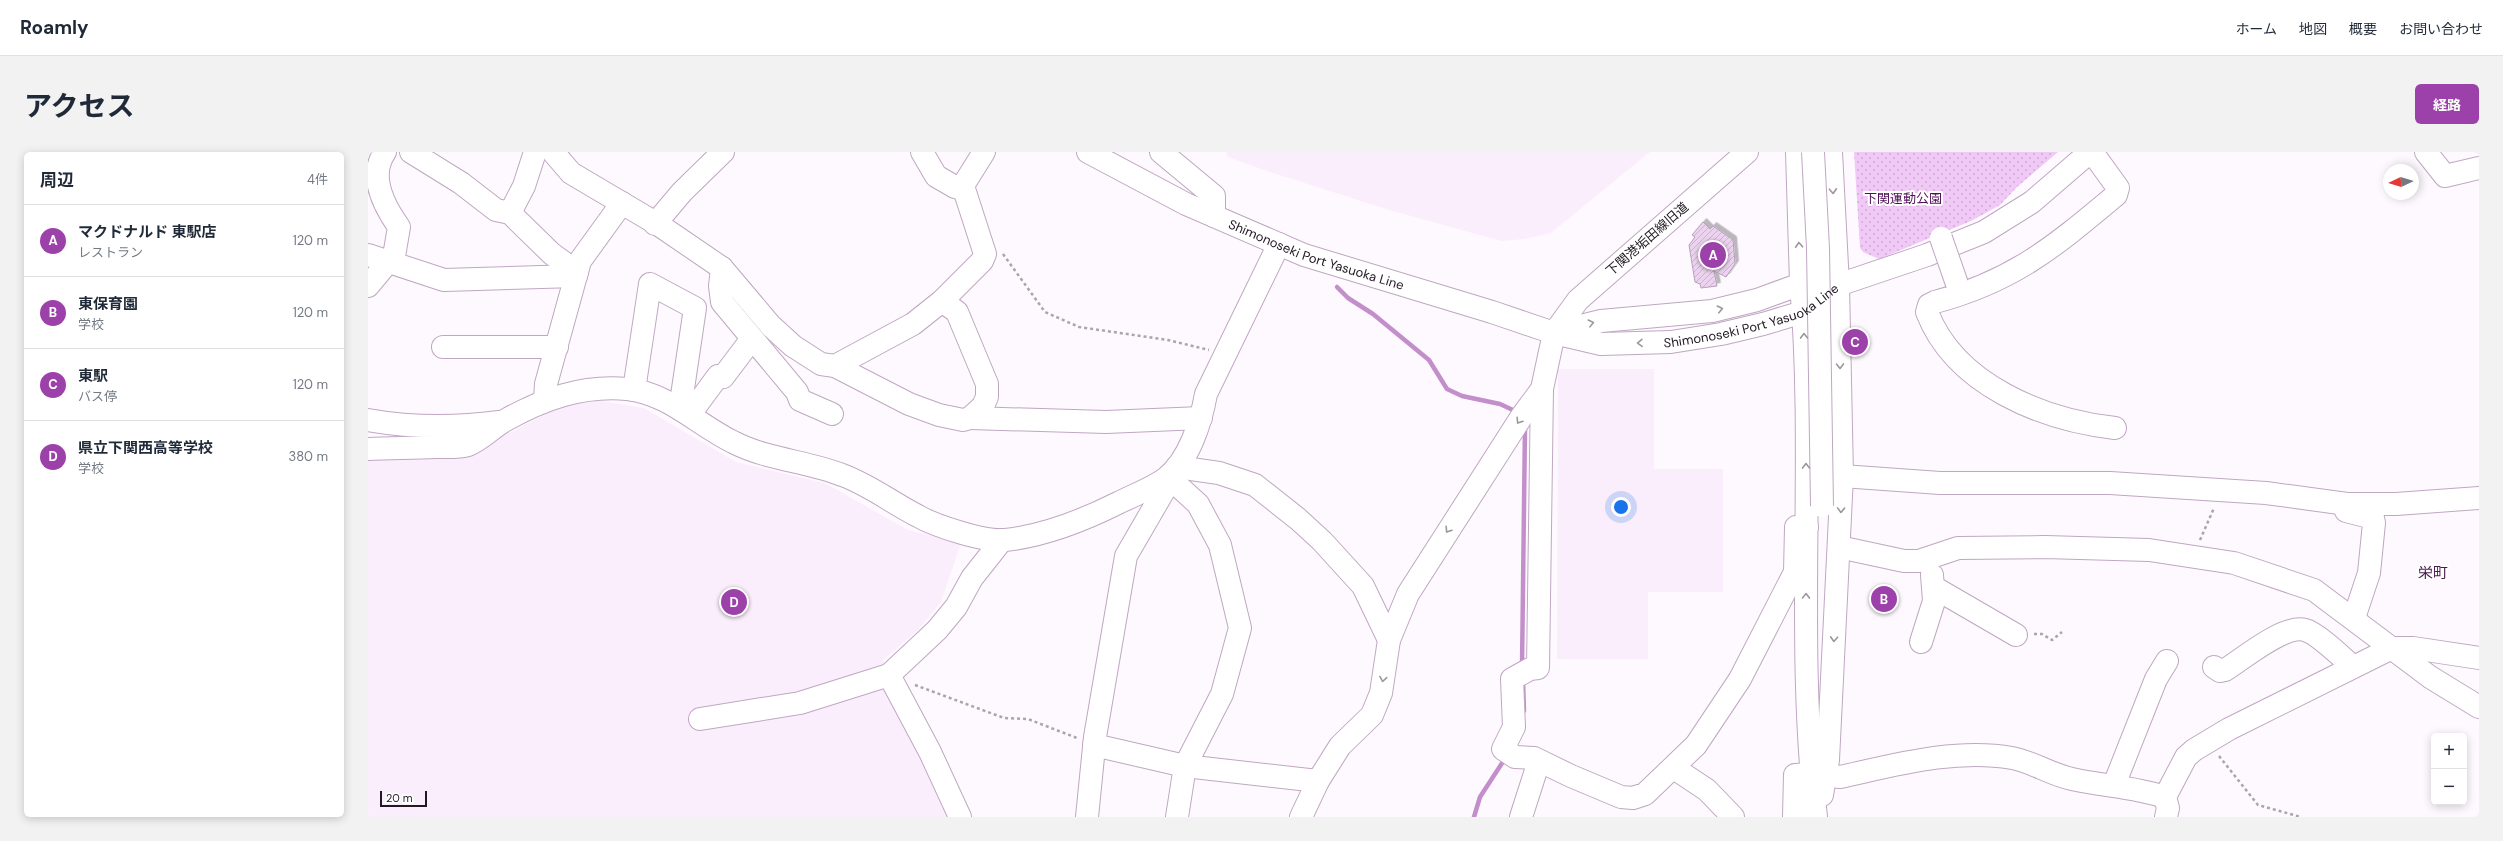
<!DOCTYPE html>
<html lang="ja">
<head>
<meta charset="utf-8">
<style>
  :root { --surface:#fff; --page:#f2f2f3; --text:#1f2937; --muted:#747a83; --line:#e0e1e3; --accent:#9c40aa }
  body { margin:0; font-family:"DM Sans","Noto Sans JP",sans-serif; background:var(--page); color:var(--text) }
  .controls { position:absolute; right:12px; bottom:12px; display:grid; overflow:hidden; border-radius:6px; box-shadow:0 2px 10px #0003 }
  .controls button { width:36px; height:36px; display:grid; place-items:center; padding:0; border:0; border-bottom:1px solid var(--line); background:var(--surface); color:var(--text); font:20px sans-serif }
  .compass { position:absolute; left:2015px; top:12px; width:36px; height:36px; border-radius:50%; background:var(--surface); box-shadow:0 2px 10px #0003; rotate:266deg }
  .scale { position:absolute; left:12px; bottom:10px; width:47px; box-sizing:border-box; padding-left:4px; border:2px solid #211822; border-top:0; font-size:11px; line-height:14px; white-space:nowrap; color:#211822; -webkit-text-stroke:3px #fff; paint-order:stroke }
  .you { position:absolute; left:1253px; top:355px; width:14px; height:14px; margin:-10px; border:3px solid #fff; border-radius:50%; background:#1a73e8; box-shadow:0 0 0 6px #1a73e833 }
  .badge { display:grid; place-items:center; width:26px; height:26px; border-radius:50%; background:var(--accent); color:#fff; font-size:13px; font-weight:700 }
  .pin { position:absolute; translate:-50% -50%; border:2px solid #fff; box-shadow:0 1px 4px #0006 }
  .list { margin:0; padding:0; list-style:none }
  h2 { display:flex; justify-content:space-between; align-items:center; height:52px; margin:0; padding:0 16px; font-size:17px }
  h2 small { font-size:13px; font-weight:400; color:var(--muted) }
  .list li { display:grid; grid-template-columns:26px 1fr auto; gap:12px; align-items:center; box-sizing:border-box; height:72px; padding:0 16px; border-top:1px solid var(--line) }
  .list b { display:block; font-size:15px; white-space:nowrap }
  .list p { margin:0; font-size:13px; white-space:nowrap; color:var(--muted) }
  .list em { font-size:13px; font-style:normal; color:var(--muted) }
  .map { position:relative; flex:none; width:2111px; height:665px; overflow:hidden; border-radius:6px }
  header { display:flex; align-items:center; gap:24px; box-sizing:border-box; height:56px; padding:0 20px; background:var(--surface); border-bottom:1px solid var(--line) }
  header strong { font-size:19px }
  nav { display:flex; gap:22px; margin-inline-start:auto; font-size:14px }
  .intro { display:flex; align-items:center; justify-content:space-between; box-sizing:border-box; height:96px; padding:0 24px }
  h1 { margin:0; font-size:28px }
  .button { padding:10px 18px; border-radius:6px; background:var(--accent); color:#fff; font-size:14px; font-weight:700 }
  main { display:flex; gap:24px; padding:0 24px }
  aside { flex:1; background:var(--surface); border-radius:6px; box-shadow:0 2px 10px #0003 }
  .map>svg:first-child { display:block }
  .built { fill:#fbeefc }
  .green { fill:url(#green-dots) }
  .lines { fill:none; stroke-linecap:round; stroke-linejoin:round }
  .stream { stroke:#c38fca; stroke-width:4.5 }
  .building { fill:url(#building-hatch); stroke:#b7a0ba; filter:url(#shadow) }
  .minor-casing { stroke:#bfa7c2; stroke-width:24 }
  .major-casing { stroke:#bfa7c2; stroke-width:24 }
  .path { stroke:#aaa4ab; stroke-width:2.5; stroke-dasharray:3 3; stroke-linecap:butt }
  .minor { stroke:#fff; stroke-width:22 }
  .major { stroke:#fff; stroke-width:22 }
  .minor-bridge-casing { stroke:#bfa7c2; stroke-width:24; stroke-linecap:butt }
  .minor-bridge { stroke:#fff; stroke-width:22 }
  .oneway { stroke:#9b979c }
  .labels { text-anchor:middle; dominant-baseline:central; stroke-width:4; stroke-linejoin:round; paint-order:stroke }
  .park-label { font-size:13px; fill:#4f0f58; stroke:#fff }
  .street-label { font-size:13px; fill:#211822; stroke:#fff }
  .quarter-label { font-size:15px; fill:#481b4e; stroke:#fff }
</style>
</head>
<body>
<header>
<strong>Roamly</strong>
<nav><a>ホーム</a><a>地図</a><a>概要</a><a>お問い合わせ</a></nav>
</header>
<div class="intro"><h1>アクセス</h1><a class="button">経路</a></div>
<main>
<aside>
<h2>周辺<small>4件</small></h2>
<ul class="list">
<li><span class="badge">A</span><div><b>マクドナルド 東駅店</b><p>レストラン</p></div><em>120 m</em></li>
<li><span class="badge">B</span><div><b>東保育園</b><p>学校</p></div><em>120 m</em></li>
<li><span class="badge">C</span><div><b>東駅</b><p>バス停</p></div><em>120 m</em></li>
<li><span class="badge">D</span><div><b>県立下関西高等学校</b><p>学校</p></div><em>380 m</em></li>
</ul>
</aside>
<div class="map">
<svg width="2111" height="665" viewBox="0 0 2111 665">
  <defs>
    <pattern id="green-dots" width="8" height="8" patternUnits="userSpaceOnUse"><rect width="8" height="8" fill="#f1c9f7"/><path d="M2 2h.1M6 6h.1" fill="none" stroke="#ceacd3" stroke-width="1.8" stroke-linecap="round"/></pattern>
    <pattern id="building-hatch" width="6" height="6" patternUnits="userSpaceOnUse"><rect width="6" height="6" fill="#ebd2ee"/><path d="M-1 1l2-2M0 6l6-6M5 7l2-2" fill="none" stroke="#c9b4cc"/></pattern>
    <filter id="shadow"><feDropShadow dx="3.5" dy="-3.5" stdDeviation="0" flood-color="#0004"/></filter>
  </defs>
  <rect width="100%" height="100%" fill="#fef9ff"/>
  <g class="built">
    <path d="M 858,0 L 1282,0 L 1183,81 L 1158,87 L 1133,89 L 1021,58 L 896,18 L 860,5 Z"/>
    <path d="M 1190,217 L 1286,217 L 1286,317 L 1355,317 L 1355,440 L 1280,440 L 1280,507 L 1189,507 Z"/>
    <path d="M 222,247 L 276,256 L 368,310 L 457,331 L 540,378 L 593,391 L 573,450 L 551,477 L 515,508 L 592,665 L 0,665 L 0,303 L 104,301 L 183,259 Z"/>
  </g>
  <path class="green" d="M 1486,0 L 1690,0 L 1649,35 L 1632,53 L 1603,69 L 1511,107 L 1495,100 L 1492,96 Z"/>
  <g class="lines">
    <g class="stream">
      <path d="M 969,135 L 980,146 L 1005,162 L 1061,208 L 1079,237 L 1094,244 L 1132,252 L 1147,259"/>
      <path d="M 1154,515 L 1157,275"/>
      <path d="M 1155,528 L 1156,559"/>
      <path d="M 1106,665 L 1112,645 L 1138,605"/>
    </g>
  </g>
  <path class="building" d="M 1335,70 L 1342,77 L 1345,74 L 1365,88 L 1367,112 L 1358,125 L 1346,119 L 1349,134 L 1333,136 L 1332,132 L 1327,130 L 1321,93 L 1327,85 L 1324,83 Z"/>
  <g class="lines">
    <g class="minor-casing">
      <g id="minor">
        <path d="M 17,0 C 0,24 16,54 31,75 L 25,110"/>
        <path d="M 43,0 L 93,31 L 128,58 L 142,61 L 184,102 L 209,120"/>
        <path d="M 185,0 L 203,21 L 291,73 L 354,116 L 403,174 L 425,194 L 453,212 L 467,214 L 541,252 L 571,263 L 595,268 L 602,266 L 615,254 L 619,245 L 619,232 L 589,160 L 574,149"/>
        <path d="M 554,0 L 568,24 L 587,35 L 596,37"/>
        <path d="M 793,0 L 846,44 L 846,64"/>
        <path d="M 1379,0 L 1210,148 L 1186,181 L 1174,237 L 1170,516 L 1162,517 L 1144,527 L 1146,575 L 1135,597 L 1147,605 L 1166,606 L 1203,624 L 1253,645 L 1265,646 L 1277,642 L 1328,593 L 1372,527 L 1427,420 L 1428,375 L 1439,375"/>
        <path d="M 1724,0 L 1750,36 L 1748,43 C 1687,94 1646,129 1567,150 L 1561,153 L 1559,160 C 1587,233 1675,268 1747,276"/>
        <path d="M 2058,0 L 2077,24 L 2111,16"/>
        <path d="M 142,61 L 156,34 L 167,0"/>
        <path d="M 287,72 L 314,40 L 355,0"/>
        <path d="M 0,103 L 76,128 L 208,124"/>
        <path d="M 354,116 L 352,134 L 354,150 L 429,240 L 432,248 L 464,262"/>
        <path d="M 0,134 L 20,110"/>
        <path d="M 75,195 L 189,195"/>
        <path d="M 467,214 L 545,172 L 574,149 L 614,109 L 617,102 L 596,37 L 596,32 L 616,0"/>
        <path d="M 266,238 L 282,132 L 327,156 L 312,257"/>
        <path d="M 177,248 L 178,232 L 212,109 L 254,51"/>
        <path d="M 322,262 L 350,224 L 355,225 L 383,188"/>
        <path d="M 602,266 L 738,270 L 833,266"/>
        <path d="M 0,268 C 45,276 86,276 131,270"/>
        <path d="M 0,297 C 22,296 45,296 67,295 C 78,295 90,296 100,293 C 113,288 124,276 136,269 C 175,247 214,233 259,237 C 300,241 330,273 365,290 C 400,308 439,309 474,323 C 502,333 524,351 550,364 C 567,374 617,390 637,388 C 676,384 716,368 750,351 C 766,343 783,337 797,327 C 821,309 833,270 838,242 L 911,92"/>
        <path d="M 809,315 L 851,321 L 887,333 L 930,367 L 954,389 L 995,434 L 1021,488"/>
        <path d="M 1474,324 L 1572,331 L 1742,331 L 1898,341 L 1979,352 L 2028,352 L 2111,346"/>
        <path d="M 1978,359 L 2005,366 L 2006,371 L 2001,421 L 1986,466"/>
        <path d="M 1471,395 L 1536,409 L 1551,409 L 1590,396 L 1677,395 L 1781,398 L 1866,411 L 1946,438 L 2062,525 L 2111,555"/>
        <path d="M 1567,436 L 1648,483"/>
        <path d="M 1553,490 L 1566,449 L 1564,423"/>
        <path d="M 1846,515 L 1852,519 L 1857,518 C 1875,507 1916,472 1937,478 C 1949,481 1975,506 1985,515"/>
        <path d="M 521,523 L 562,600 L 592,665"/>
        <path d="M 332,567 L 432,551 L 521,523 L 569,478 L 588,455 L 604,426 L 634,388"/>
        <path d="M 726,593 L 817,614 L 950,629"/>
        <path d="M 1306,616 L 1339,638 L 1365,665"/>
        <path d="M 1456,623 L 1472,625 C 1527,613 1587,596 1644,606 C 1665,610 1684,623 1704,627 C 1736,634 1767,635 1797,645"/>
        <path d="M 1746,633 L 1788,527 L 1799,509"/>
        <path d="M 1454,643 L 1460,608 L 1474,324 L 1470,133"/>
        <path d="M 719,665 L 727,585 L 758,404 L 798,335 L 807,331 L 830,352 L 852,393 L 872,476 L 854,542 L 817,614 L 809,665"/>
        <path d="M 933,665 L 950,629 L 972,594 L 1004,563 L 1013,541 L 1021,488 L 1040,442 L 1154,264 L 1174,237"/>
        <path d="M 1153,665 L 1171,609"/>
        <path d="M 1426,665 L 1427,623 L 1443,622"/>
        <path d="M 1448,665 C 1427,488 1448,309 1433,132 L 1470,133 L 1559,103 L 1616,80 L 1664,50 L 1722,0"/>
        <path d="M 1798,665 L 1800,656 L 1797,645 L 1818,605 L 1826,598 L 1861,577 L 2024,496 L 2045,496 L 2111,506"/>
      </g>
    </g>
    <g class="major-casing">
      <g id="major">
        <path id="s1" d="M 720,0 L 818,52 L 936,103 L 1124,160 L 1186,181 L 1233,192 L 1303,190 L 1353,182 L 1395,172 L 1435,160 L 1470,133 L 1463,0"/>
        <path d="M 1189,180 L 1233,169 L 1344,159 L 1389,148 L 1433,132 L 1429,0"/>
      </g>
    </g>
    <g class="path">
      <path d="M 635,102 L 677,160 L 711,175 L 800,188 L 841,198"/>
      <path d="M 1832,388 L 1846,356"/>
      <path d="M 1666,482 L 1674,482 L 1684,488 L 1694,480"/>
      <path d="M 547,533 L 636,566 L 660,567 L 709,586"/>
      <path d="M 1851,604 L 1890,653 L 1933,665"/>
    </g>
    <use href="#minor" class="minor"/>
    <use href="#major" class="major"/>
    <g class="minor-bridge-casing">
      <g id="minor-bridge">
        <path d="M 1445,0 L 1450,96 L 1454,354"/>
        <path d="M 1573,86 L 1589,132"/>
      </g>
    </g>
    <use href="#minor-bridge" class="minor-bridge"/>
  </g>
  <defs><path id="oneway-chevron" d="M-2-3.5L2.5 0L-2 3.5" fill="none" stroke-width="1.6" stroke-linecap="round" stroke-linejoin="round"/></defs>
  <g class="oneway">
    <use href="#oneway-chevron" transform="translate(1465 39) rotate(87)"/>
    <use href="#oneway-chevron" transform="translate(1431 93) rotate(-93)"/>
    <use href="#oneway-chevron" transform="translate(1352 157) rotate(-13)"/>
    <use href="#oneway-chevron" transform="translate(1223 171) rotate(-14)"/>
    <use href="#oneway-chevron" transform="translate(1436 184) rotate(-91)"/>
    <use href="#oneway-chevron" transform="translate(1272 191) rotate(178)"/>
    <use href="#oneway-chevron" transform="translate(1472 214) rotate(89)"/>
    <use href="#oneway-chevron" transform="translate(1151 269) rotate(123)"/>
    <use href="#oneway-chevron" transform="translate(1438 314) rotate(-91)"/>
    <use href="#oneway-chevron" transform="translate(1473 358) rotate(92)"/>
    <use href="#oneway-chevron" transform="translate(1080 378) rotate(123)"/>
    <use href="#oneway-chevron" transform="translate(1438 444) rotate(-89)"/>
    <use href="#oneway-chevron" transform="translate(1466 487) rotate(93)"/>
    <use href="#oneway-chevron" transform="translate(1015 527) rotate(99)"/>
  </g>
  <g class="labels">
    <g class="park-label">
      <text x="1535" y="46">下関運動公園</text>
    </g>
    <g class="street-label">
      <text transform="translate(1279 87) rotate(-41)">下関港垢田線旧道</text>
      <text stroke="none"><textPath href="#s1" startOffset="251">Shimonoseki Port Yasuoka Line</textPath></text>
      <text stroke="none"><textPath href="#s1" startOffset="705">Shimonoseki Port Yasuoka Line</textPath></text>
    </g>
    <g class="quarter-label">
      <text x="2065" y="421">栄町</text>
    </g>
  </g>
</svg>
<div class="controls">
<button>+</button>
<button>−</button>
</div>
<svg class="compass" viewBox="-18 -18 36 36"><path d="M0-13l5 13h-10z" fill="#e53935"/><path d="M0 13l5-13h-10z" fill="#747a83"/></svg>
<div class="scale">20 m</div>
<div class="you"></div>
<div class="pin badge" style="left:1345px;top:103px">A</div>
<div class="pin badge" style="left:1516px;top:447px">B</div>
<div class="pin badge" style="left:1487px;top:190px">C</div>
<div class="pin badge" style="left:366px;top:450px">D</div>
</div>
</main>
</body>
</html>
